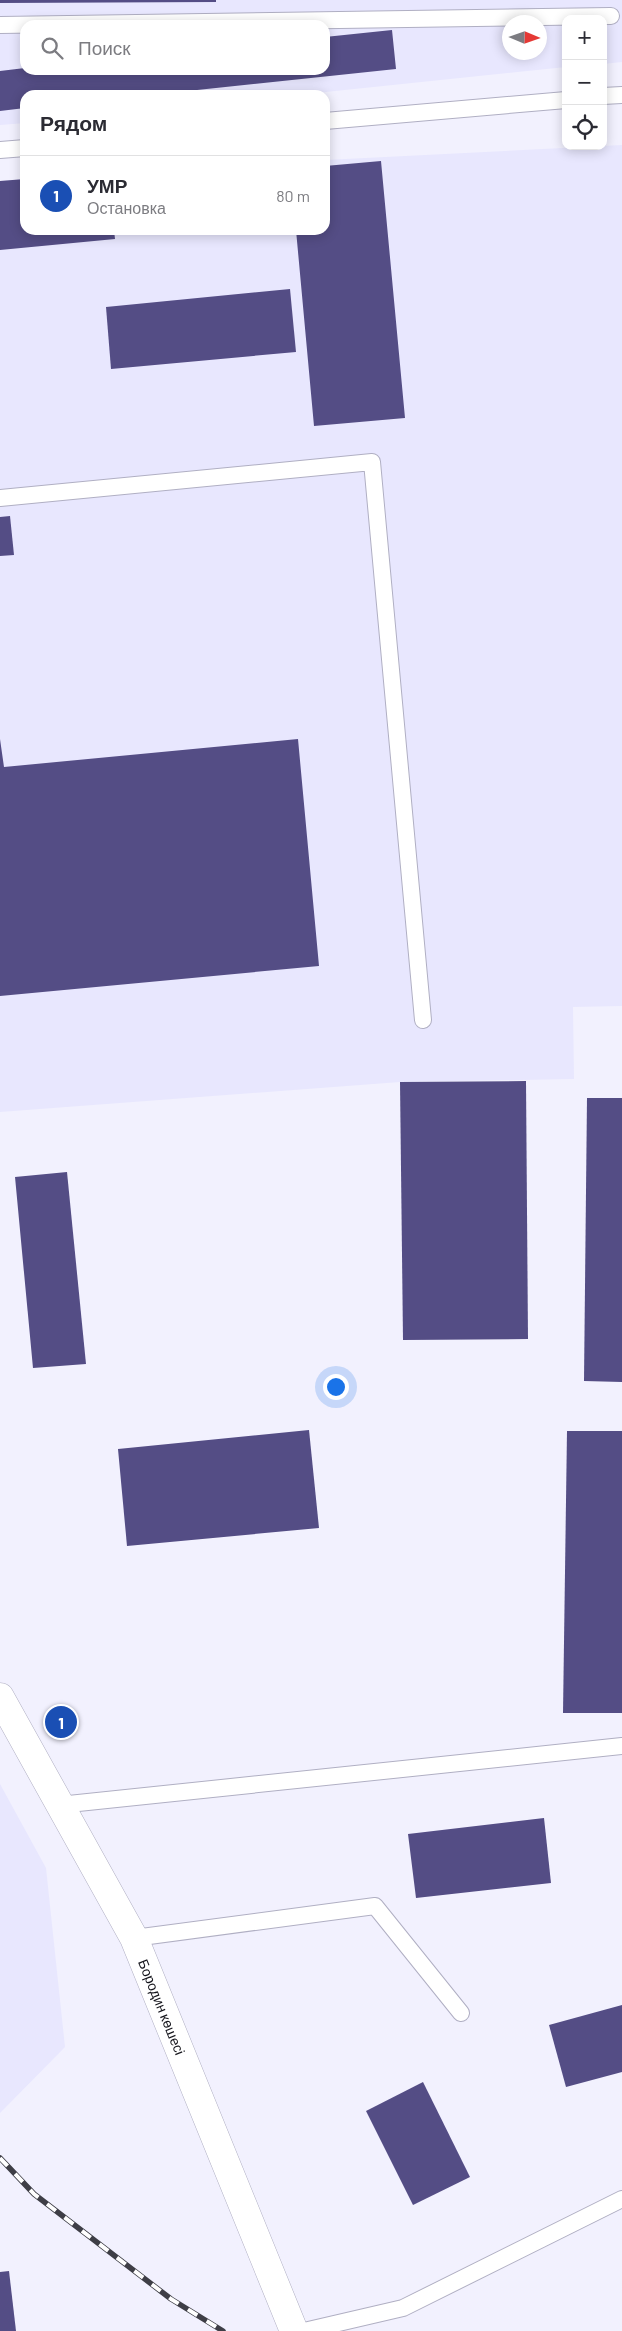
<!DOCTYPE html>
<html lang="ru">
<head>
<meta charset="utf-8">
<style>
  :root { --surface:#fff; --page:#f2f2f3; --text:#2b2b33; --muted:#7c7c81; --line:#e1e1e2; --accent:#0b8043 }
  body { margin:0; font-family:Barlow,sans-serif; background:var(--page); color:var(--text) }
  .controls { position:absolute; right:15px; top:15px; display:grid; overflow:hidden; border-radius:10px; box-shadow:0 2px 12px #0003 }
  .controls button { width:45px; height:45px; display:grid; place-items:center; padding:0; border:0; border-bottom:1px solid var(--line); background:var(--surface); color:var(--text); font:25px sans-serif }
  .compass { position:absolute; left:502px; top:15px; width:45px; height:45px; border-radius:50%; background:var(--surface); box-shadow:0 2px 12px #0003; rotate:92deg }
  .you { position:absolute; left:335px; top:1386px; width:18px; height:18px; margin:-12px; border:4px solid #fff; border-radius:50%; background:#1a73e8; box-shadow:0 0 0 8px #1a73e833 }
  .badge { display:grid; place-items:center; width:32px; height:32px; border-radius:50%; background:var(--accent); color:#fff; font-size:16px; font-weight:700 }
  .pin { position:absolute; translate:-50% -50%; border:2px solid #fff; box-shadow:0 1px 5px #0006 }
  .list { margin:0; padding:0; list-style:none }
  h2 { display:flex; justify-content:space-between; align-items:center; height:65px; margin:0; padding:0 20px; font-size:21px }
  h2 small { font-size:16px; font-weight:400; color:var(--muted) }
  .list li { display:grid; grid-template-columns:32px 1fr auto; gap:15px; align-items:center; box-sizing:border-box; height:80px; padding:0 20px; border-top:1px solid var(--line) }
  .list b { display:block; font-size:19px; white-space:nowrap }
  .list p { margin:0; font-size:16px; white-space:nowrap; color:var(--muted) }
  .list em { font-size:16px; font-style:normal; color:var(--muted) }
  .icon { flex:none; width:28px; height:28px; fill:none; stroke:currentColor; stroke-width:2; stroke-linecap:round; stroke-linejoin:round }
  .map { position:relative; flex:none; width:622px; height:2331px; overflow:hidden }
  .search { position:absolute; background:var(--surface); box-shadow:0 2px 12px #0003; left:20px; top:20px; width:310px; height:55px; display:flex; align-items:center; gap:12px; box-sizing:border-box; padding:0 18px; border-radius:15px; color:var(--muted); font-size:19px }
  .panel { position:absolute; background:var(--surface); box-shadow:0 2px 12px #0003; left:20px; top:90px; width:310px; height:145px; border-radius:15px }
  .map>svg:first-child { display:block }
  .built { fill:#e8e7fe; fill-rule:evenodd }
  .building { fill:#544d85 }
  .lines { fill:none; stroke-linecap:round; stroke-linejoin:round }
  .lane-casing { stroke:#b0afc3; stroke-width:18 }
  .street-casing { stroke:#b0afc3; stroke-width:29 }
  .lane { stroke:#fff; stroke-width:16 }
  .street { stroke:#fff; stroke-width:28 }
  .rail-casing { stroke:#3e3e46; stroke-width:5.5 }
  .rail { stroke:#fff; stroke-width:4; stroke-dasharray:11; stroke-linecap:butt }
  .labels { text-anchor:middle; dominant-baseline:central; stroke-width:5; stroke-linejoin:round; paint-order:stroke }
  .street-label { font-size:14px; fill:#14141b; stroke:#fff }
</style>
</head>
<body>
<div class="map">
<svg width="622" height="2331" viewBox="0 0 622 2331">
  <rect width="100%" height="100%" fill="#f2f1fe"/>
  <g class="built">
    <path d="M 0,0 L 622,0 L 622,62 L 603,64 L 603,19 L 566,19 L 566,67 L 297,95 L 25,95 L 25,123 L 0,125 ZM 510,22 L 540,22 L 540,52 L 510,52 ZM 25,25 L 325,25 L 325,70 L 25,70 Z"/>
    <path d="M 622,145 L 622,1006 L 573,1007 L 574,1079 L 400,1082 L 0,1112 L 0,181 L 25,179 L 25,230 L 325,230 L 325,160 Z"/>
    <path d="M 0,1784 L 46,1868 L 65,2047 L 0,2113 Z"/>
  </g>
  <g class="building">
    <path d="M 0,0 L 216,0 L 216,2 L 0,3 Z"/>
    <path d="M 392,30 L 396,69 L 150,95 L 25,95 L 25,108 L 0,111 L 0,71 L 25,68 L 325,70 L 325,37 Z"/>
    <path d="M 381,161 L 405,418 L 314,426 L 296,230 L 325,230 L 325,166 Z"/>
    <path d="M 25,179 L 25,230 L 114,230 L 115,239 L 0,250 L 0,181 Z"/>
    <path d="M 290,289 L 296,352 L 111,369 L 106,307 Z"/>
    <path d="M 10,516 L 14,555 L 0,556 L 0,517 Z"/>
    <path d="M 0,739 L 4,767 L 298,739 L 319,966 L 0,996 Z"/>
    <path d="M 526,1081 L 528,1339 L 403,1340 L 400,1082 Z"/>
    <path d="M 587,1098 L 622,1098 L 622,1382 L 584,1381 Z"/>
    <path d="M 67,1172 L 86,1364 L 33,1368 L 15,1177 Z"/>
    <path d="M 309,1430 L 319,1528 L 127,1546 L 118,1449 Z"/>
    <path d="M 567,1431 L 622,1431 L 622,1713 L 563,1713 Z"/>
    <path d="M 544,1818 L 551,1883 L 416,1898 L 408,1834 Z"/>
    <path d="M 622,2005 L 622,2072 L 566,2087 L 549,2025 Z"/>
    <path d="M 423,2082 L 470,2177 L 413,2205 L 366,2111 Z"/>
    <path d="M 9,2271 L 16,2331 L 0,2331 L 0,2272 Z"/>
  </g>
  <g class="lines">
    <g class="lane-casing">
      <g id="lane">
        <path d="M 0,25 L 611,16"/>
        <path d="M 603,96 L 622,95"/>
        <path d="M 325,121 L 566,100"/>
        <path d="M 0,150 L 25,148"/>
        <path d="M 0,498 L 372,462 L 423,1020"/>
        <path d="M 59,1805 L 622,1746"/>
        <path d="M 134,1938 L 375,1906 L 461,2013"/>
        <path d="M 304,2331 L 403,2308 L 622,2199"/>
      </g>
    </g>
    <g class="street-casing">
      <path id="street" d="M 0,1697 L 134,1938 L 294,2331"/>
    </g>
    <use href="#lane" class="lane"/>
    <use href="#street" class="street"/>
    <g class="rail-casing">
      <path id="rail" d="M 0,2158 L 34,2194 L 171,2299 L 223,2331"/>
    </g>
    <use href="#rail" class="rail"/>
  </g>
  <g class="labels">
    <g class="street-label">
      <text transform="translate(162 2007) rotate(68)">Бородин көшесі</text>
    </g>
  </g>
</svg>
<div class="controls">
<button>+</button>
<button>−</button>
<button><svg class="icon" aria-label="locate" viewBox="0 0 24 24"><circle cx="12" cy="12" r="6"/><path d="M12 2v4M12 18v4M2 12h4M18 12h4"/></svg></button>
</div>
<svg class="compass" viewBox="-18 -18 36 36"><path d="M0-13l5 13h-10z" fill="#e53935"/><path d="M0 13l5-13h-10z" fill="#7c7c81"/></svg>
<div class="you"></div>
<div class="pin badge" style="left:61px;top:1722px;background:#1a4fb4">1</div>
<div class="search"><svg class="icon" aria-label="search" viewBox="0 0 24 24"><circle cx="10" cy="10" r="6"/><path d="M15 15l6 6"/></svg>Поиск</div>
<section class="panel">
<h2>Рядом<small></small></h2>
<ul class="list">
<li><span class="badge" style="background:#1a4fb4">1</span><div><b>УМР</b><p>Остановка</p></div><em>80 m</em></li>
</ul>
</section>
</div>
</body>
</html>
